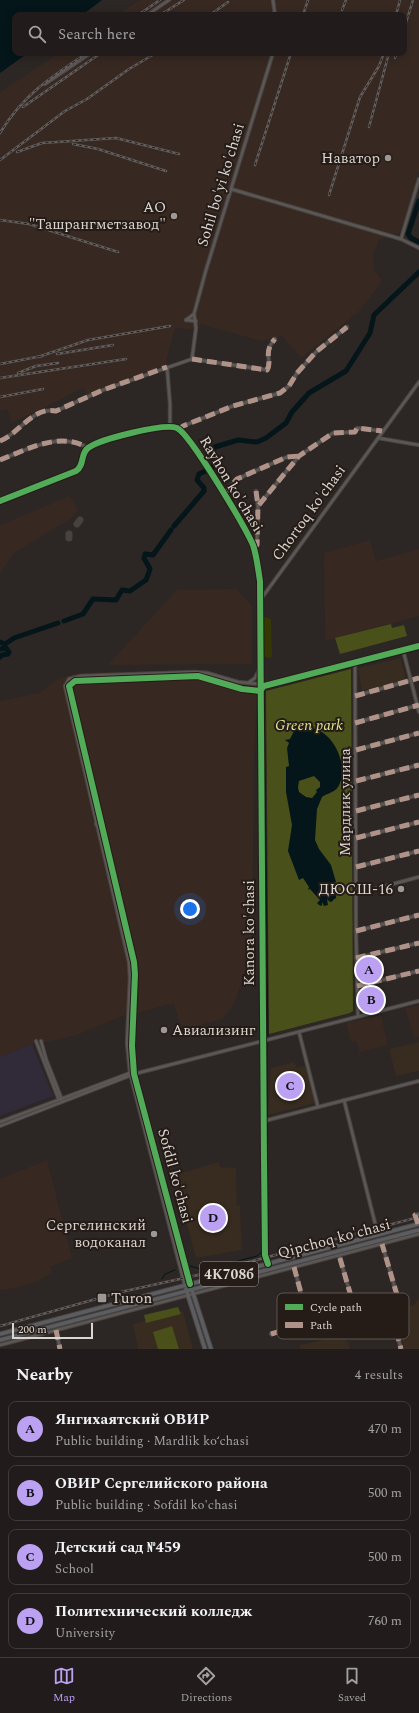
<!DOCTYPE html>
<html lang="en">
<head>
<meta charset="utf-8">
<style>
  :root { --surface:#211c1b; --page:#292524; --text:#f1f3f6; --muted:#a2a1a3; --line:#3e3a3a; --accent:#bca0f2 }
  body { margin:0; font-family:Spectral,serif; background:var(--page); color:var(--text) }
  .scale { position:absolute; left:12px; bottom:10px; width:81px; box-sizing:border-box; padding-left:4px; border:2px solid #dbd5d1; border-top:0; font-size:11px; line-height:14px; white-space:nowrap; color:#dbd5d1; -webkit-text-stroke:3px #251c17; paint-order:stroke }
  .you { position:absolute; left:190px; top:909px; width:14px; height:14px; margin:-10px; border:3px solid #fff; border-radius:50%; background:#1a73e8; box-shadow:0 0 0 6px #1a73e833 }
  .badge { display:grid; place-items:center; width:26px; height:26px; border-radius:50%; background:var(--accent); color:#111; font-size:13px; font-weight:700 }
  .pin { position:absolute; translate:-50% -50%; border:2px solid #fff; box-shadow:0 1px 4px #0006 }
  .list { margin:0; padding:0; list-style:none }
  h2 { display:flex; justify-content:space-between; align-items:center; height:52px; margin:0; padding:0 16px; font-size:17px }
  h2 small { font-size:13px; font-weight:400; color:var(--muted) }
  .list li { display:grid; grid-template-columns:26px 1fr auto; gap:12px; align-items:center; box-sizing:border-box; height:56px; margin:0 8px 8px; padding:0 8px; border:1px solid var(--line); border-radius:8px }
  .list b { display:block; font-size:15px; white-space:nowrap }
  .list p { margin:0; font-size:13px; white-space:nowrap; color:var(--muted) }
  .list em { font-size:13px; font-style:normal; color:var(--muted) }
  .icon { flex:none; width:22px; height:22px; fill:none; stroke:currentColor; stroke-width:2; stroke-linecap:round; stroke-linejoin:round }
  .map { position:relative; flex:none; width:419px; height:1349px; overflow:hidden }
  .search { position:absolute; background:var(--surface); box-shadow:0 2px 10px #0003; left:12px; right:12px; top:12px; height:44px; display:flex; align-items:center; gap:10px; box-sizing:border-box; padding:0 14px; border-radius:8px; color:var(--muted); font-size:15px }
  .sheet { height:308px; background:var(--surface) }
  nav { display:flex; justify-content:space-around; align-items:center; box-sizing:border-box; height:56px; border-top:1px solid var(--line); background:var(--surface); font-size:11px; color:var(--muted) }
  nav a { display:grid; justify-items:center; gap:2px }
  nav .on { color:var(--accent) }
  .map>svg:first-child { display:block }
  .commercial { fill:#312b39 }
  .built { fill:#372922 }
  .education { fill:#382b20 }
  .green { fill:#353805 }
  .forest { fill:#4a501a }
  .water { fill:#041619; fill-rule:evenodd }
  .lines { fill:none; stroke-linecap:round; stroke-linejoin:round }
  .stream { stroke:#041619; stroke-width:1 }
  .river { stroke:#041619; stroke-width:5 }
  .taxiway { stroke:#474240; stroke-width:7 }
  .minor-casing { stroke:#484341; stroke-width:4.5 }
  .major-casing { stroke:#484341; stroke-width:5.5 }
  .minor { stroke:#5b5755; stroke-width:2.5 }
  .major { stroke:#5b5d60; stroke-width:3.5 }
  .rail-casing { stroke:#625e5d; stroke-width:2.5 }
  .rail { stroke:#251c17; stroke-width:1; stroke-dasharray:3; stroke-linecap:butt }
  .quiet { stroke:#af9288; stroke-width:5; stroke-dasharray:10 5; stroke-linecap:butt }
  .cycleway-casing { stroke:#251c17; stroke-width:8 }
  .cycleway { stroke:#51ab58; stroke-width:6 }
  .poi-dot { fill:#9e9894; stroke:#251c17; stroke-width:1.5 }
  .labels { text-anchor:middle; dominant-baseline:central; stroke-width:4; stroke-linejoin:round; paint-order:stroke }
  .shield { fill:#251c17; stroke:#a49e99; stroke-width:1 }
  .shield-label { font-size:14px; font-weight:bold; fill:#dbd5d1 }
  .poi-label { font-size:15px; fill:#dbd5d1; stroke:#251c17; text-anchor:end }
  .street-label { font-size:15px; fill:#dbd5d1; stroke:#251c17 }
  .park-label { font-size:15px; font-style:italic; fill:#dde98f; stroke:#251c17 }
  .key { fill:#251c17; stroke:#5c544f; stroke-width:1 }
  .key-label { font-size:11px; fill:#dbd5d1 }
</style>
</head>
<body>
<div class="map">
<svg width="419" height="1349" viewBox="0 0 419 1349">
  <rect width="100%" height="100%" fill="#2c2624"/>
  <path class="commercial" d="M 32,1044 L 53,1096 L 0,1116 L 0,1057 Z"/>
  <g class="built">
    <path d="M 140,0 L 419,0 L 419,171 L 401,232 L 379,240 L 373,256 L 375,271 L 381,279 L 381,283 L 359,311 L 301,358 L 282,336 L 261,341 L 200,324 L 198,330 L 175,328 L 165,365 L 86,395 L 84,388 L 11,423 L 7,409 L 0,411 L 0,92 L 59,53 L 404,53 L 404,15 L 117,15 Z"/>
    <path d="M 70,496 L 78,510 L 73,517 L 14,553 L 0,574 L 0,525 Z"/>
    <path d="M 370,540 L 376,561 L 419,549 L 419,616 L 325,641 L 324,553 Z"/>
    <path d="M 236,589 L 252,606 L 252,664 L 108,665 L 177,590 Z"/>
    <path d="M 208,670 L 224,676 L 235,683 L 257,686 L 254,762 L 252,958 L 246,968 L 235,1002 L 223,1019 L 181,1030 L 174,1003 L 137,1013 L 125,1015 L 77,1035 L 47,1042 L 32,1044 L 0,1057 L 0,701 L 39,693 L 58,679 L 74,674 L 101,672 Z"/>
    <path d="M 419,1005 L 419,1037 L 414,1038 L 405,1008 Z"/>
    <path d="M 381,1015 L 388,1045 L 360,1052 L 356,1041 L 351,1042 L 346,1023 Z"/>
    <path d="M 47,1160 L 72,1258 L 50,1267 L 52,1273 L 38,1281 L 16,1288 L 0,1290 L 0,1179 Z"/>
  </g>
  <g class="education">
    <path d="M 401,658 L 406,680 L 362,691 L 358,668 Z"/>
    <path d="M 419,1042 L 419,1071 L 396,1076 L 389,1049 Z"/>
    <path d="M 295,1062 L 296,1068 L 305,1066 L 315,1103 L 268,1115 L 271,1068 Z"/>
    <path d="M 219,1162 L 220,1167 L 236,1168 L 237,1206 L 240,1206 L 242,1250 L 196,1258 L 174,1175 Z"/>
    <path d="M 419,1298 L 419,1349 L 404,1349 L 401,1336 L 404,1330 L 407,1329 L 404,1308 L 414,1305 Z"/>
    <path d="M 183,1311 L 193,1349 L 138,1349 L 133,1324 Z"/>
    <path d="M 340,1336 L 348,1342 L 350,1349 L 300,1349 L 300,1345 Z"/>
  </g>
  <path class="green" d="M 265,617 L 271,619 L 272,656 L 270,658 L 262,656 L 263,618 Z"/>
  <g class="forest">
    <path d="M 391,624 L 392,628 L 404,625 L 407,636 L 340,654 L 335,638 Z"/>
    <path d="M 351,669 L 353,1011 L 350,1013 L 269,1034 L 266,691 Z"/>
    <path d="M 178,1307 L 181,1314 L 146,1323 L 144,1315 Z"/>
    <path d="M 172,1326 L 179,1349 L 158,1349 L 153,1332 Z"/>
  </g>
  <g class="water">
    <path d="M 0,0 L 102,0 L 82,15 L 15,15 L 15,53 L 28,53 L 0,73 Z"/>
    <path d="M 312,728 C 334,732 350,767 338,787 C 334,793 327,793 322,797 L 317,809 L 315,840 L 319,849 L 331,865 L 336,882 L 332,883 L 333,885 L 337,884 L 336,898 L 333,900 L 333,896 L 333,901 L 330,902 L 327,899 L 328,905 L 324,906 L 322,902 L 322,906 L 319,905 L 317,903 L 320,900 L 310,889 L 308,890 L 309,887 L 303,878 L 299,880 L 288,851 L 292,825 L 286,792 L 286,767 L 289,766 L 287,748 L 289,743 L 285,740 L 290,739 L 295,729 L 302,731 ZM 314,776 L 320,782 L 320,787 L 316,790 L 317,792 L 312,798 L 306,797 L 299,792 L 298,787 L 299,781 Z"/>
  </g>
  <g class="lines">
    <g class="stream">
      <path d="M 264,691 L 268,1038"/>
      <path d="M 267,1118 L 267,1042"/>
      <path d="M 266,1248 L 268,1244 L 267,1122"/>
      <path d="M 190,1266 L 203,1270 L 257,1256 L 264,1250"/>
      <path d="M 162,1279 L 165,1274 L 175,1270"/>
    </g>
    <g class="river">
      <path d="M 419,201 L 408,234 L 411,238 L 419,242"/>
      <path d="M 174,526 L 204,491 L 204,488 L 197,480 L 199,474 L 214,467 L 213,451 L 215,447 L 238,440 L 257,442 L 266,438 L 286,423 L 292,412 L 309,393 L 346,371 L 370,333 L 374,315 L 419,272"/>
      <path d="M 64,621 L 83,614 L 93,599 L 116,600 L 122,590 L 130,591 L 146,580 L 150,569 L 144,558 L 145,554 L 153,555 L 171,530"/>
      <path d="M 0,642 L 5,644 L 14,638 L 58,623"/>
      <path d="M 0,649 L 6,648 L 9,652 L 8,654 L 2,655 L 0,657"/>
    </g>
    <g class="taxiway">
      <path d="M 77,524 L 80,520"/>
      <path d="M 69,538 L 69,534"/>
    </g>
    <g class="minor-casing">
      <g id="minor">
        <path d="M 273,0 L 275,15"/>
        <path d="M 147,15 L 169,0"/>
        <path d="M 45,84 L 91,53"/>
        <path d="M 231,189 L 401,239 L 419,248"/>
        <path d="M 401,239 L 419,179"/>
        <path d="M 186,320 L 194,314 L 206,270 L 273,53"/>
        <path d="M 186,320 L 196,321"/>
        <path d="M 192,359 L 196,328 L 194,314"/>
        <path d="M 167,367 L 170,404 L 170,427"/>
        <path d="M 179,430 L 183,426 L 233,406 L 280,393 L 289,386 L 297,373 L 316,352 L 347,327"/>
        <path d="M 378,438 L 419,445"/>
        <path d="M 0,441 C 20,433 33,406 56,411 L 103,390 L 192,359 L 267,370 C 273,361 262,353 275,339"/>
        <path d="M 0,460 C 28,449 60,431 88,448"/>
        <path d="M 256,491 L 258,506"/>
        <path d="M 224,494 L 237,479 L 287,457 L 299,456"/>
        <path d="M 0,501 L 76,471 C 85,465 80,454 88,448 C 100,439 164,423 177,428 C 191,435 245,527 253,545 C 257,557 258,569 260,581 L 264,1161 L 265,1255 L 268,1264"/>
        <path d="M 253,547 L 257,545 L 258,506 L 299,456 L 333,433 L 355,432 L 357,428 L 382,431"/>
        <path d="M 261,599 L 419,382"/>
        <path d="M 403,650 L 419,712"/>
        <path d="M 355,663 L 356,931 L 358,1016"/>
        <path d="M 248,683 L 255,678 L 259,670"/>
        <path d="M 355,696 L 419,678"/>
        <path d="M 355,723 L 419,705"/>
        <path d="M 356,750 L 419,733"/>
        <path d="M 356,781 L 419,765"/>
        <path d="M 356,811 L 419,795"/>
        <path d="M 96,824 L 100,829 L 104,838"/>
        <path d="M 356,838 L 419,822"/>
        <path d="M 356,867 L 419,851"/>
        <path d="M 356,894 L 419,877"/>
        <path d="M 356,931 L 419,915"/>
        <path d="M 356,958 L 419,943"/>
        <path d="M 357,986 L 419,971"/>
        <path d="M 299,1032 L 318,1107"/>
        <path d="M 36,1041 L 59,1100"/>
        <path d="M 41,1041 L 46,1059 L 62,1100"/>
        <path d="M 344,1100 L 378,1235"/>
        <path d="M 264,1121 L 419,1081"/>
        <path d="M 0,1122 L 130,1073"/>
        <path d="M 0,1126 L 134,1074 L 419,1001"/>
        <path d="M 418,1224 L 415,1215 L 419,1214"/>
        <path d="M 294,1267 L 309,1323 L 355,1310 L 339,1255"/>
        <path d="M 190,1284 L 134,1074 L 132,1046 L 135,974 L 134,962 L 69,686 L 75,681 L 198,676 L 242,689 L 260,691 L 264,686 L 419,646"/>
        <path d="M 185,1286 L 130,1073 L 127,1043 L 130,978 L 129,962 L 65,686 L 69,679 L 81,676 L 195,672 L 207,673 L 238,682 L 260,684"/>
        <path d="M 389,1302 L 401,1349"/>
        <path d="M 355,1310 L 389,1302 L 397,1295 L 382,1244"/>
        <path d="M 56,1330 L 60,1349"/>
        <path d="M 271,1334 L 309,1323"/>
        <path d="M 0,1345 L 419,1234"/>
      </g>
    </g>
    <g class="major-casing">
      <g id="major">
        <path d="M 191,1287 L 211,1349"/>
        <path d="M 186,1289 L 205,1349"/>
        <path d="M 0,1334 L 419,1224"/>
        <path d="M 0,1340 L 419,1230"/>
      </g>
    </g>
    <use href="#minor" class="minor"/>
    <use href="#major" class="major"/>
    <g class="rail-casing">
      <g id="rail">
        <path d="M 342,10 L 346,0"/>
        <path d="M 138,15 L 160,0"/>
        <path d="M 160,15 L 184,0"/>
        <path d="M 210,15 L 228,2"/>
        <path d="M 303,15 L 308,0"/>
        <path d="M 396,15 L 400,0"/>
        <path d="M 404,29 L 413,0"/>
        <path d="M 395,58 L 397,53"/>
        <path d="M 23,107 L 101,53"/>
        <path d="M 369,127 L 389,53"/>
        <path d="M 0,133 C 23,95 51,77 87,53"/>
        <path d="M 73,144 L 98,149 L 166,171"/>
        <path d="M 17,152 L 42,143 L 116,138 L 179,154"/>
        <path d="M 0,160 L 65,111 L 87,99 L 129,69 L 156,53"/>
        <path d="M 255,165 L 291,53"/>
        <path d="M 329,195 L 360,97 L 379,66 L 384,53"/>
        <path d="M 0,220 L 29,224 L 118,252"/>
        <path d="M 57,354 L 113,345"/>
        <path d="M 38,357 L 88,340 L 170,326"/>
        <path d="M 0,364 L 42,356"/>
        <path d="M 18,373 L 36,366 L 58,363"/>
        <path d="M 0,378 L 126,359"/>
        <path d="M 0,397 L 43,389"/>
        <path d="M 0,1326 L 121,1292 L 207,1273 L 419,1217"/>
      </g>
    </g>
    <use href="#rail" class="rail"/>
    <g class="quiet">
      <path d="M 192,359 L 267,370 C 273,361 262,353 275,339"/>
      <path d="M 179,430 L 183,426 L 233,406 L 280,393 L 289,386 L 297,373 L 316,352 L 347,327"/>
      <path d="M 0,441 C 20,433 33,406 56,411 L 103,390 L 167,367"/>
      <path d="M 0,460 C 28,449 60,431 88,448"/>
      <path d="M 256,491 L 258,506"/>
      <path d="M 224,494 L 237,479 L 287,457 L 299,456"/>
      <path d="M 253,547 L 257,545 L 258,506 L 299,456 L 333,433 L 355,432 L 357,428 L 382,431"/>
      <path d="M 355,696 L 419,678"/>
      <path d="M 355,723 L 419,705"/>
      <path d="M 356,750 L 419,733"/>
      <path d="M 356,781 L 419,765"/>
      <path d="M 356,811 L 419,795"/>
      <path d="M 356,838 L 419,822"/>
      <path d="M 356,867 L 419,851"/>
      <path d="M 356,931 L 419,915"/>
      <path d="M 356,958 L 419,943"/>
      <path d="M 357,986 L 419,971"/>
      <path d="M 418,1224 L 415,1215 L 419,1214"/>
      <path d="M 294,1267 L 309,1323 L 355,1310 L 339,1255"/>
      <path d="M 389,1302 L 401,1349"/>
      <path d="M 355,1310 L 389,1302 L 397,1295 L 382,1244"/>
      <path d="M 56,1330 L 60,1349"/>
      <path d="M 271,1334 L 309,1323"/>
    </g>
    <g class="cycleway-casing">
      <g id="cycleway">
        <path d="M 0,501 L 76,471 C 85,465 80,454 88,448 C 100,439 164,423 177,428 C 191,435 245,527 253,545 C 257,557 258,569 260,581 L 264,1161 L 265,1255 L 268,1264"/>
        <path d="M 190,1284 L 134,1074 L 132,1046 L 135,974 L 134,962 L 69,686 L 75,681 L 198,676 L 242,689 L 260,691 L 264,686 L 419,646"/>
      </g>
    </g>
    <use href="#cycleway" class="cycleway"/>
  </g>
  <g class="poi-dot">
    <circle cx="388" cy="158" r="4"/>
    <circle cx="174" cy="216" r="4"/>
    <circle cx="401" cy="889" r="4"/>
    <circle cx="164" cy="1030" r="4"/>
    <circle cx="154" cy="1234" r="4"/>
    <rect x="97" y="1293" width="10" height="10" rx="2"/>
  </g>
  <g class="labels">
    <rect class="shield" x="200" y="1262" width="58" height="24" rx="3"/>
    <g class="shield-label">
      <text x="229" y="1274">4К708б</text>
    </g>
    <g class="poi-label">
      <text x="380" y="158">Наватор</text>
      <text x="166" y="207">АО<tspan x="166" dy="17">"Ташрангметзавод"</tspan></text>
      <text x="393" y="889">ДЮСШ-16</text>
      <text x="172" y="1030" text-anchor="start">Авиализинг</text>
      <text x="146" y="1225">Сергелинский<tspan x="146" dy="17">водоканал</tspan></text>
      <text x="111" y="1298" text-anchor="start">Turon</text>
    </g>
    <g class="street-label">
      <text transform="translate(221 185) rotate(-73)">Sohil bo'yi ko'chasi</text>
      <text transform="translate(231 484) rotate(59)">Rayhon ko'chasi</text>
      <text transform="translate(309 513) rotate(-54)">Chortoq ko'chasi</text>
      <text transform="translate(345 802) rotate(-90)">Мардлик улица</text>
      <text transform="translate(249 933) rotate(-90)">Kanora ko'chasi</text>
      <text transform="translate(175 1176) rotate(75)">Sofdil ko'chasi</text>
      <text transform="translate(334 1239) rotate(-15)">Qipchoq ko'chasi</text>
    </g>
    <g class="park-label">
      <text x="309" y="725">Green park</text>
    </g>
  </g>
  <rect x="277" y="1293" width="132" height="46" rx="6" class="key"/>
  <rect x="285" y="1304" width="18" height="6" fill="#51ab58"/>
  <rect x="285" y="1322" width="18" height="6" fill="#af9288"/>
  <g class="key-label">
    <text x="310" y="1311">Cycle path</text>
    <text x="310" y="1329">Path</text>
  </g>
</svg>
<div class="scale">200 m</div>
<div class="you"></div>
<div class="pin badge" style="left:369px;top:970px">A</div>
<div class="pin badge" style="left:371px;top:1000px">B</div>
<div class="pin badge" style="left:290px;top:1086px">C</div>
<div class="pin badge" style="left:213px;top:1218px">D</div>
<div class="search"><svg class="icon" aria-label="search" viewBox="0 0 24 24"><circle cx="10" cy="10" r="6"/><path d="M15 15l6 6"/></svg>Search here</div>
</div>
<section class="sheet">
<h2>Nearby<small>4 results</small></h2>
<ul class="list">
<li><span class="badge">A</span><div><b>Янгихаятский ОВИР</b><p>Public building · Mardlik ko‘chasi</p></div><em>470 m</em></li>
<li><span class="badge">B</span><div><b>ОВИР Сергелийского района</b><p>Public building · Sofdil ko'chasi</p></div><em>500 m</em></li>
<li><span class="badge">C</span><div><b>Детский сад №459</b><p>School</p></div><em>500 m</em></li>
<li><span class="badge">D</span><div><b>Политехнический колледж</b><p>University</p></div><em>760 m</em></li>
</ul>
</section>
<nav>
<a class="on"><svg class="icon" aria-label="map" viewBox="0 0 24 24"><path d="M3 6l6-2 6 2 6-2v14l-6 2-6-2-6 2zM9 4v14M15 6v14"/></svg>Map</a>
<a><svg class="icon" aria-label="directions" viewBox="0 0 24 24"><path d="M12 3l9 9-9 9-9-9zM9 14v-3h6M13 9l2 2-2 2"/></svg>Directions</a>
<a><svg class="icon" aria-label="saved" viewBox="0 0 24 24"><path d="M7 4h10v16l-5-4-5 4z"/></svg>Saved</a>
</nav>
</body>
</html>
